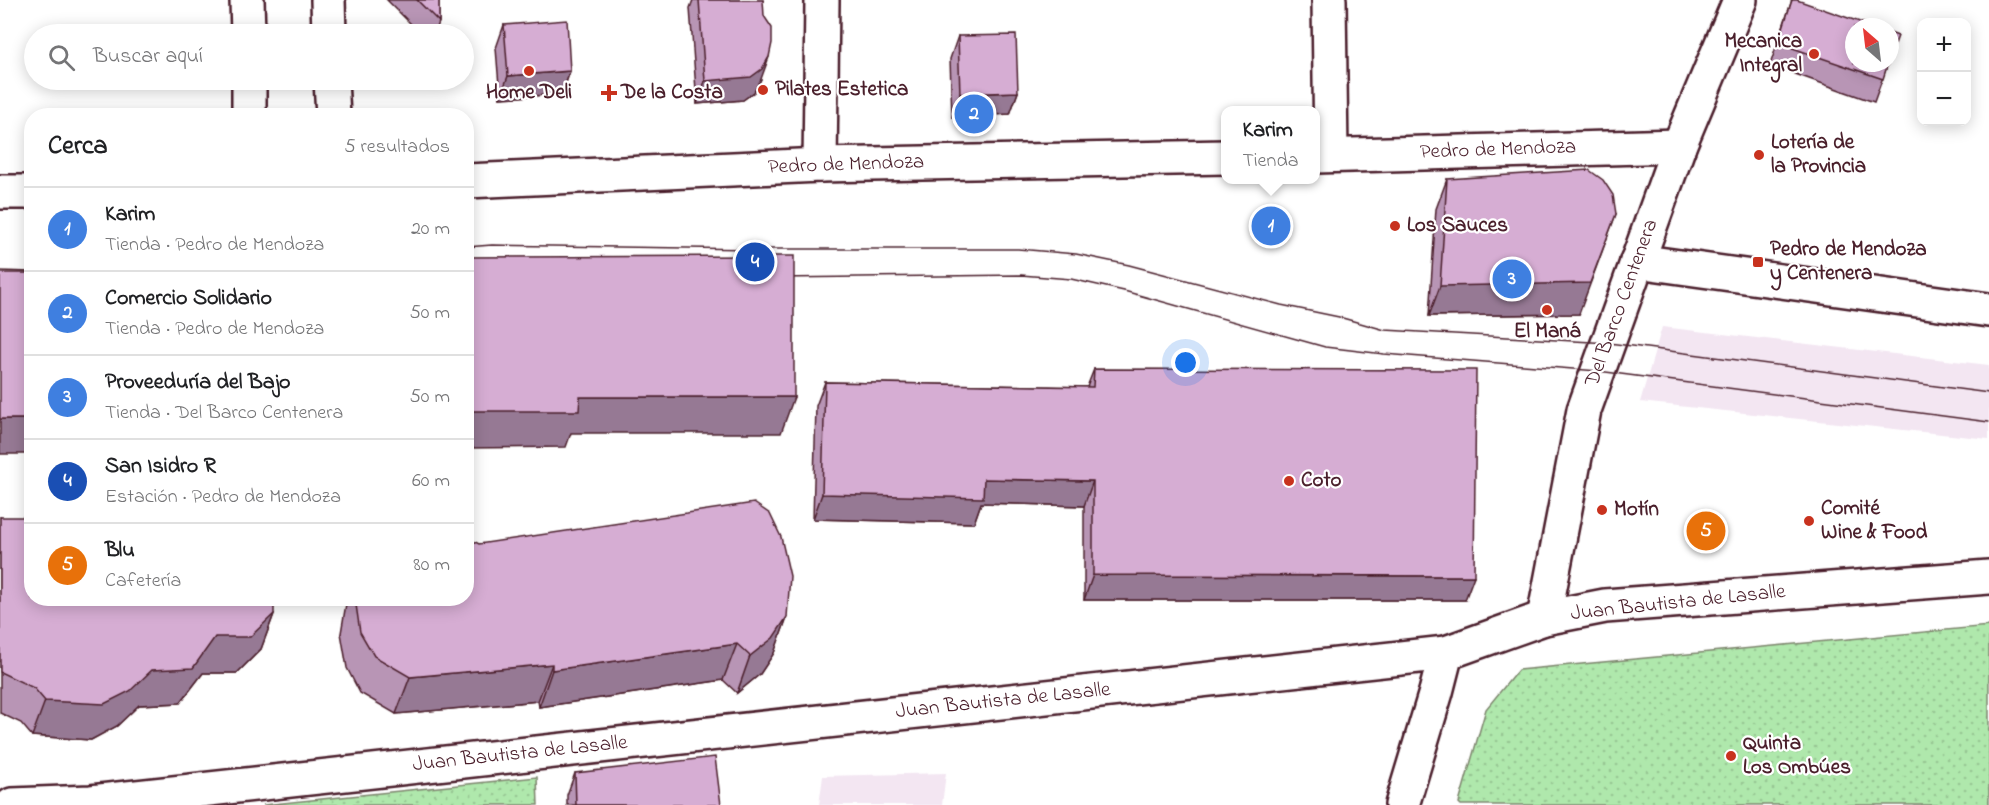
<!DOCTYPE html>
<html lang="es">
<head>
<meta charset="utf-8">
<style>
  :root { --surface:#fff; --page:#f2f2f2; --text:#202124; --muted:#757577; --line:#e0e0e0; --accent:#111827 }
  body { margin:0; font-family:"Indie Flower",sans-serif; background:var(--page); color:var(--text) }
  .controls { position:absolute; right:18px; top:18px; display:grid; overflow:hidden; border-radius:12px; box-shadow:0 3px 15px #0003 }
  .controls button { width:54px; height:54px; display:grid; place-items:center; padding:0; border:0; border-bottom:2px solid var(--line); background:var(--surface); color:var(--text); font:30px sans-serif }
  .compass { position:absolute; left:1845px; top:18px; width:54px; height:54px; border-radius:50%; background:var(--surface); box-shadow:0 3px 15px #0003; rotate:332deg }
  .you { position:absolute; left:1186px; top:363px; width:21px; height:21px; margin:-15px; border:4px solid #fff; border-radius:50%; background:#1a73e8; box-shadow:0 0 0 9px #1a73e833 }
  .badge { display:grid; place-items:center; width:39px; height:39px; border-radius:50%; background:var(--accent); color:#fff; font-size:20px; font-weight:700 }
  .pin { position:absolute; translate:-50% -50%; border:3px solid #fff; box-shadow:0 2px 6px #0006 }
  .popup { position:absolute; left:1221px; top:106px; width:99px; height:78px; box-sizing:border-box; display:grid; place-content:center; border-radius:12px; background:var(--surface); filter:drop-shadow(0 2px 4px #0005); font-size:20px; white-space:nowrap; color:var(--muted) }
  .popup b { font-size:22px; color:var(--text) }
  .popup::after { content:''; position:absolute; left:50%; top:100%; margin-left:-12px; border:12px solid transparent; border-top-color:var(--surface) }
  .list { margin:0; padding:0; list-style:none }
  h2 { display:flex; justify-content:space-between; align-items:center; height:78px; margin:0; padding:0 24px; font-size:26px }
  h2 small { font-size:20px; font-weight:400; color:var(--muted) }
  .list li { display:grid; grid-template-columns:39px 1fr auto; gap:18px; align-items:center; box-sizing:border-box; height:84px; padding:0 24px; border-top:2px solid var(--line) }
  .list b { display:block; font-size:22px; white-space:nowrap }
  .list p { margin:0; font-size:20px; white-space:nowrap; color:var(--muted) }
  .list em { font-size:20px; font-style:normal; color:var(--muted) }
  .icon { flex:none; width:33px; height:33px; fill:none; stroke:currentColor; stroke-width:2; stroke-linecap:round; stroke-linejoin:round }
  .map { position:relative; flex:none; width:1989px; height:805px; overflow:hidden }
  .search { position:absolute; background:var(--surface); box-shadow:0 3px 15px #0003; left:24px; top:24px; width:450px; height:66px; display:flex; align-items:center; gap:15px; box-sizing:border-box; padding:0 21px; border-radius:33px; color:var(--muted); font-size:22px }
  .panel { position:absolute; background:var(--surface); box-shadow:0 3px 15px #0003; left:24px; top:108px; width:450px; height:498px; border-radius:24px }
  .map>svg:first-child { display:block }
  .built { fill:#f3e6f2 }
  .grass { fill:url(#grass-dots); stroke:#7c846c; stroke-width:1.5 }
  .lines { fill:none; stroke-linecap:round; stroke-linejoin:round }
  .street-casing { stroke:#4a1f2b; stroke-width:38 }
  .street { stroke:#fff; stroke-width:33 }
  .tram { stroke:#4a1f2b; stroke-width:1.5 }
  .wall { fill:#b895b5; stroke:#4a1f2b; stroke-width:1.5 }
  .shaded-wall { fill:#967994; stroke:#4a1f2b; stroke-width:1.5 }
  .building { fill:#d6add3; stroke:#4a1f2b; stroke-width:1.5 }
  .poi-dot { fill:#c8321e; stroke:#fff; stroke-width:2 }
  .labels { text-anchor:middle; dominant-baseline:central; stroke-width:4.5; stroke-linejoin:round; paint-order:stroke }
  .poi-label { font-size:21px; font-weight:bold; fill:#4a1f2b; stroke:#fff; text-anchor:start }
  .street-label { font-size:21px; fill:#4a1f2b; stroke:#fff }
</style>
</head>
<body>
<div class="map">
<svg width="1989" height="805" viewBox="0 0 1989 805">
  <defs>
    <pattern id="grass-dots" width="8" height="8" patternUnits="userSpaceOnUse" patternTransform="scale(1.5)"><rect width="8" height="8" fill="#afe8ac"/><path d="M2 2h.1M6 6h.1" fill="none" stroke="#98c794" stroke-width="1.8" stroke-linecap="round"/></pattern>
  </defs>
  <rect width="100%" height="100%" fill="#fff"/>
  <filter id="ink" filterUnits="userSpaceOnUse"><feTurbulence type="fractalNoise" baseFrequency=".0167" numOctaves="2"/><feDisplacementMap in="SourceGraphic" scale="12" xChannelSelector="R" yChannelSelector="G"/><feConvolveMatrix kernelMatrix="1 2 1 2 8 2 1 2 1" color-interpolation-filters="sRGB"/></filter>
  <g filter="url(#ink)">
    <g class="built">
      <path d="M 1662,327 L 1989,365 L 1989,439 L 1640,402 Z"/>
      <path d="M 946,773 L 942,805 L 819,805 L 823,776 Z"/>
    </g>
    <g class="grass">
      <path d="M 1989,626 L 1989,805 L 1461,805 L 1459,803 L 1486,709 L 1518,670 Z"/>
      <path d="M 537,777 L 538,805 L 263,805 Z"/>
    </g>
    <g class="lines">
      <g class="street-casing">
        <g id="street">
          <path d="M 247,0 L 248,34"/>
          <path d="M 328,0 L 329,34"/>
          <path d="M 1329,0 L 1331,155"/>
          <path d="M 249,80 L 249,116"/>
          <path d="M 331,80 L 333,116"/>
          <path d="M 1316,156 L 1679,146"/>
          <path d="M 820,165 L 822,0"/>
          <path d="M 466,181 L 820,165 L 1226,157"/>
          <path d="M 0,192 L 32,192"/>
          <path d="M 1637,261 L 1989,310"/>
          <path d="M 1544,618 L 1584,410 L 1679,146 L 1740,0"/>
          <path d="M 12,805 L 91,802 L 1446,653 L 1544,618 L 1605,606 L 1989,577"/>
          <path d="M 1402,805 L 1436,692 L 1446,653"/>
        </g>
      </g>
      <use href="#street" class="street"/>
      <g class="tram">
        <path d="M 466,247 L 492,245 L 754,249 L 1018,249 L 1076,254 L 1129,265 L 1281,305 L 1339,317 L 1385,330 L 1609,343 L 1989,393"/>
        <path d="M 0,271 L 32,272"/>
        <path d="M 778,278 L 1021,275 L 1071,279 L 1124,291 L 1325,347 L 1384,354 L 1598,371 L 1989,422"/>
      </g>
    </g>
    <g class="wall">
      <path d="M 387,0 L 439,0 L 439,22 L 435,34 L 421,34 Z"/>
      <path d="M 693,0 L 763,0 L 761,79 L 754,92 L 743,100 L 697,104 L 690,8 Z"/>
      <path d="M 1792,0 L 1888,63 L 1874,102 L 1770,65 Z"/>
      <path d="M 504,25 L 570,71 L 562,94 L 500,98 L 496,48 Z"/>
      <path d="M 958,36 L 1018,92 L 1010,114 L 952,117 L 950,59 Z"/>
      <path d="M 1447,179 L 1579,314 L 1429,316 L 1436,209 Z"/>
      <path d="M 1094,369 L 1465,600 L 1084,600 L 1084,506 L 981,503 L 974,523 L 813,519 L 816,406 L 825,382 L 1087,387 Z"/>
      <path d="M 0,517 L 274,614 L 261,649 L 237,673 L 203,673 L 180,703 L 139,705 L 117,726 L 91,740 L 32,736 L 21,723 L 0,713 Z"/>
      <path d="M 479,544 L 787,617 L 774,653 L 760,674 L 737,693 L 723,680 L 539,707 L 538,701 L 396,714 L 360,693 L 347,668 L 341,633 L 347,598 L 466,598 Z"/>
      <path d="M 575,773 L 721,805 L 567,805 L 567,795 Z"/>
    </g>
    <g class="shaded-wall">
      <path d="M 769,57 L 761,79 L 754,92 L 743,100 L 697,104 L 705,81 Z"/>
      <path d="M 570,71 L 562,94 L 500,98 L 508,76 Z"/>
      <path d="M 1018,92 L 1010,114 L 952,117 L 960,94 Z"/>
      <path d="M 1616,214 L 1579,314 L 1429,316 L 1440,286 Z"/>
      <path d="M 580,397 L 794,397 L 781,433 L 571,433 L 566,447 L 466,448 L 466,411 Z"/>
      <rect x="0" y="419" width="32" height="35"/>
      <path d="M 984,479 L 1093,481 L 1084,506 L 981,503 L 974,523 L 813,519 L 822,494 Z"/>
      <path d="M 1093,575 L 1474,576 L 1465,600 L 1084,600 Z"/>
      <path d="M 274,614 L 261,649 L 237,673 L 203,673 L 180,703 L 139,705 L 117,726 L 91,740 L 32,736 L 45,701 L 152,670 L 215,637 Z"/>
      <path d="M 787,617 L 774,653 L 760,674 L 737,693 L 750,656 Z"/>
      <path d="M 737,644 L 723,680 L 539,707 L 552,670 Z"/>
      <path d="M 552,664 L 538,701 L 396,714 L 410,677 Z"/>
    </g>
    <g class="building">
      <path d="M 417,0 L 439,0 L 439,22 Z"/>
      <path d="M 699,0 L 763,0 L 764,16 L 772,28 L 772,43 L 769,57 L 762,69 L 751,77 L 705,81 Z"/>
      <path d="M 1792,0 L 1797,0 L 1874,27 L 1854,27 L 1854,63 L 1888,63 L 1883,79 L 1778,43 Z"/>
      <path d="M 567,20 L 570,71 L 508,76 L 504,25 Z"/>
      <path d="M 1890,33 L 1898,36 L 1890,58 Z"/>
      <path d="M 1016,35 L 1018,92 L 960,94 L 958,36 Z"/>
      <path d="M 1589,170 L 1603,180 L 1613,195 L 1616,214 L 1590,283 L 1440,286 L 1447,179 Z"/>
      <path d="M 794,256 L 794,397 L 580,397 L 579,411 L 466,411 L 466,257 Z"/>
      <rect x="0" y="273" width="32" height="146"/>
      <path d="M 1094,369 L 1476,370 L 1474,576 L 1093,575 L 1093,481 L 984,479 L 983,498 L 822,494 L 825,382 L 1093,387 Z"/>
      <path d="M 754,503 L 770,514 L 781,537 L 790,576 L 787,617 L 773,638 L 750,656 L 737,644 L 552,670 L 552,664 L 410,677 L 374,656 L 360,632 L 355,598 L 466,598 L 466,537 L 479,544 Z"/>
      <path d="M 0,517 L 32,517 L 32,598 L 274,598 L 274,614 L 250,637 L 215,637 L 193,668 L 152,670 L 130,691 L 104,704 L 45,701 L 34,688 L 0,672 Z"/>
      <path d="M 715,757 L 721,805 L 576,805 L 575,773 Z"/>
    </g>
  </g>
  <g class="poi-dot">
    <circle cx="1814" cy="54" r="6"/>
    <circle cx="529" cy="71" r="6"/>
    <circle cx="763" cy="90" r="6"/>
    <path d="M606 84h6v6h6v6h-6v6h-6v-6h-6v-6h6z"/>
    <circle cx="1759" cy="155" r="6"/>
    <circle cx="1395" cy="226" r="6"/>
    <rect x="1752" y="256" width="12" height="12" rx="3"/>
    <circle cx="1547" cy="310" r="6"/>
    <circle cx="1289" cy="481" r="6"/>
    <circle cx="1602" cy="510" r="6"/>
    <circle cx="1809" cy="521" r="6"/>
    <circle cx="1731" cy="756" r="6"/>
  </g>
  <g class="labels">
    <g class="poi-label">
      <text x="1802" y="42" text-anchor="end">Mecanica<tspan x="1802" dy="24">Integral</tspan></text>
      <text x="775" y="90">Pilates Estetica</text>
      <text x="529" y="93" text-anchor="middle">Home Deli</text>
      <text x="621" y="93">De la Costa</text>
      <text x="1771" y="143">Lotería de<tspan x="1771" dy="24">la Provincia</tspan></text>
      <text x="1407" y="226">Los Sauces</text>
      <text x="1770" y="250">Pedro de Mendoza<tspan x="1770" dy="24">y Centenera</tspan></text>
      <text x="1547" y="332" text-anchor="middle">El Maná</text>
      <text x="1301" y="481">Coto</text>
      <text x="1821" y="509">Comité<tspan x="1821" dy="24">Wine &amp; Food</tspan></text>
      <text x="1614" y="510">Motín</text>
      <text x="1743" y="744">Quinta<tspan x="1743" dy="24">Los Ombúes</tspan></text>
    </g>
    <g class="street-label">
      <text transform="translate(1498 150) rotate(-2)">Pedro de Mendoza</text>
      <text transform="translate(846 165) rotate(-2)">Pedro de Mendoza</text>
      <text transform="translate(1622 303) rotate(-70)">Del Barco Centenera</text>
      <text transform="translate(1678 603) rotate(-6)">Juan Bautista de Lasalle</text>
      <text transform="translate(1003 701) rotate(-6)">Juan Bautista de Lasalle</text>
      <text transform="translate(520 754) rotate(-6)">Juan Bautista de Lasalle</text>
    </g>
  </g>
</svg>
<div class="controls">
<button>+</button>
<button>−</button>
</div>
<svg class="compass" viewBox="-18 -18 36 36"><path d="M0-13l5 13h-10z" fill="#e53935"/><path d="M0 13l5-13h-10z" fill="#757577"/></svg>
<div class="you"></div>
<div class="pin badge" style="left:1271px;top:226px;background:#3f7fe0">1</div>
<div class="popup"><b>Karim</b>Tienda</div>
<div class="pin badge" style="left:974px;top:114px;background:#3f7fe0">2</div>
<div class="pin badge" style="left:1512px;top:279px;background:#3f7fe0">3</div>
<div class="pin badge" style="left:755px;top:262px;background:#1a4fb4">4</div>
<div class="pin badge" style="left:1706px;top:531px;background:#e8710a">5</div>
<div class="search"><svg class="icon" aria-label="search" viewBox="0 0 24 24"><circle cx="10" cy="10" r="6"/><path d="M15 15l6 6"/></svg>Buscar aquí</div>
<section class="panel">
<h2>Cerca<small>5 resultados</small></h2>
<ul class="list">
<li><span class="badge" style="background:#3f7fe0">1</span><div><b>Karim</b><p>Tienda · Pedro de Mendoza</p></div><em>20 m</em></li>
<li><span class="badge" style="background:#3f7fe0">2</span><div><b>Comercio Solidario</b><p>Tienda · Pedro de Mendoza</p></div><em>50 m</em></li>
<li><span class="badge" style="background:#3f7fe0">3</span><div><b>Proveeduría del Bajo</b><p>Tienda · Del Barco Centenera</p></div><em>50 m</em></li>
<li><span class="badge" style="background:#1a4fb4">4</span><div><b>San Isidro R</b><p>Estación · Pedro de Mendoza</p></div><em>60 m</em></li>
<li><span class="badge" style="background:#e8710a">5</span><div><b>Blu</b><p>Cafetería</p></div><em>80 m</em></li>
</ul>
</section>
</div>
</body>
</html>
